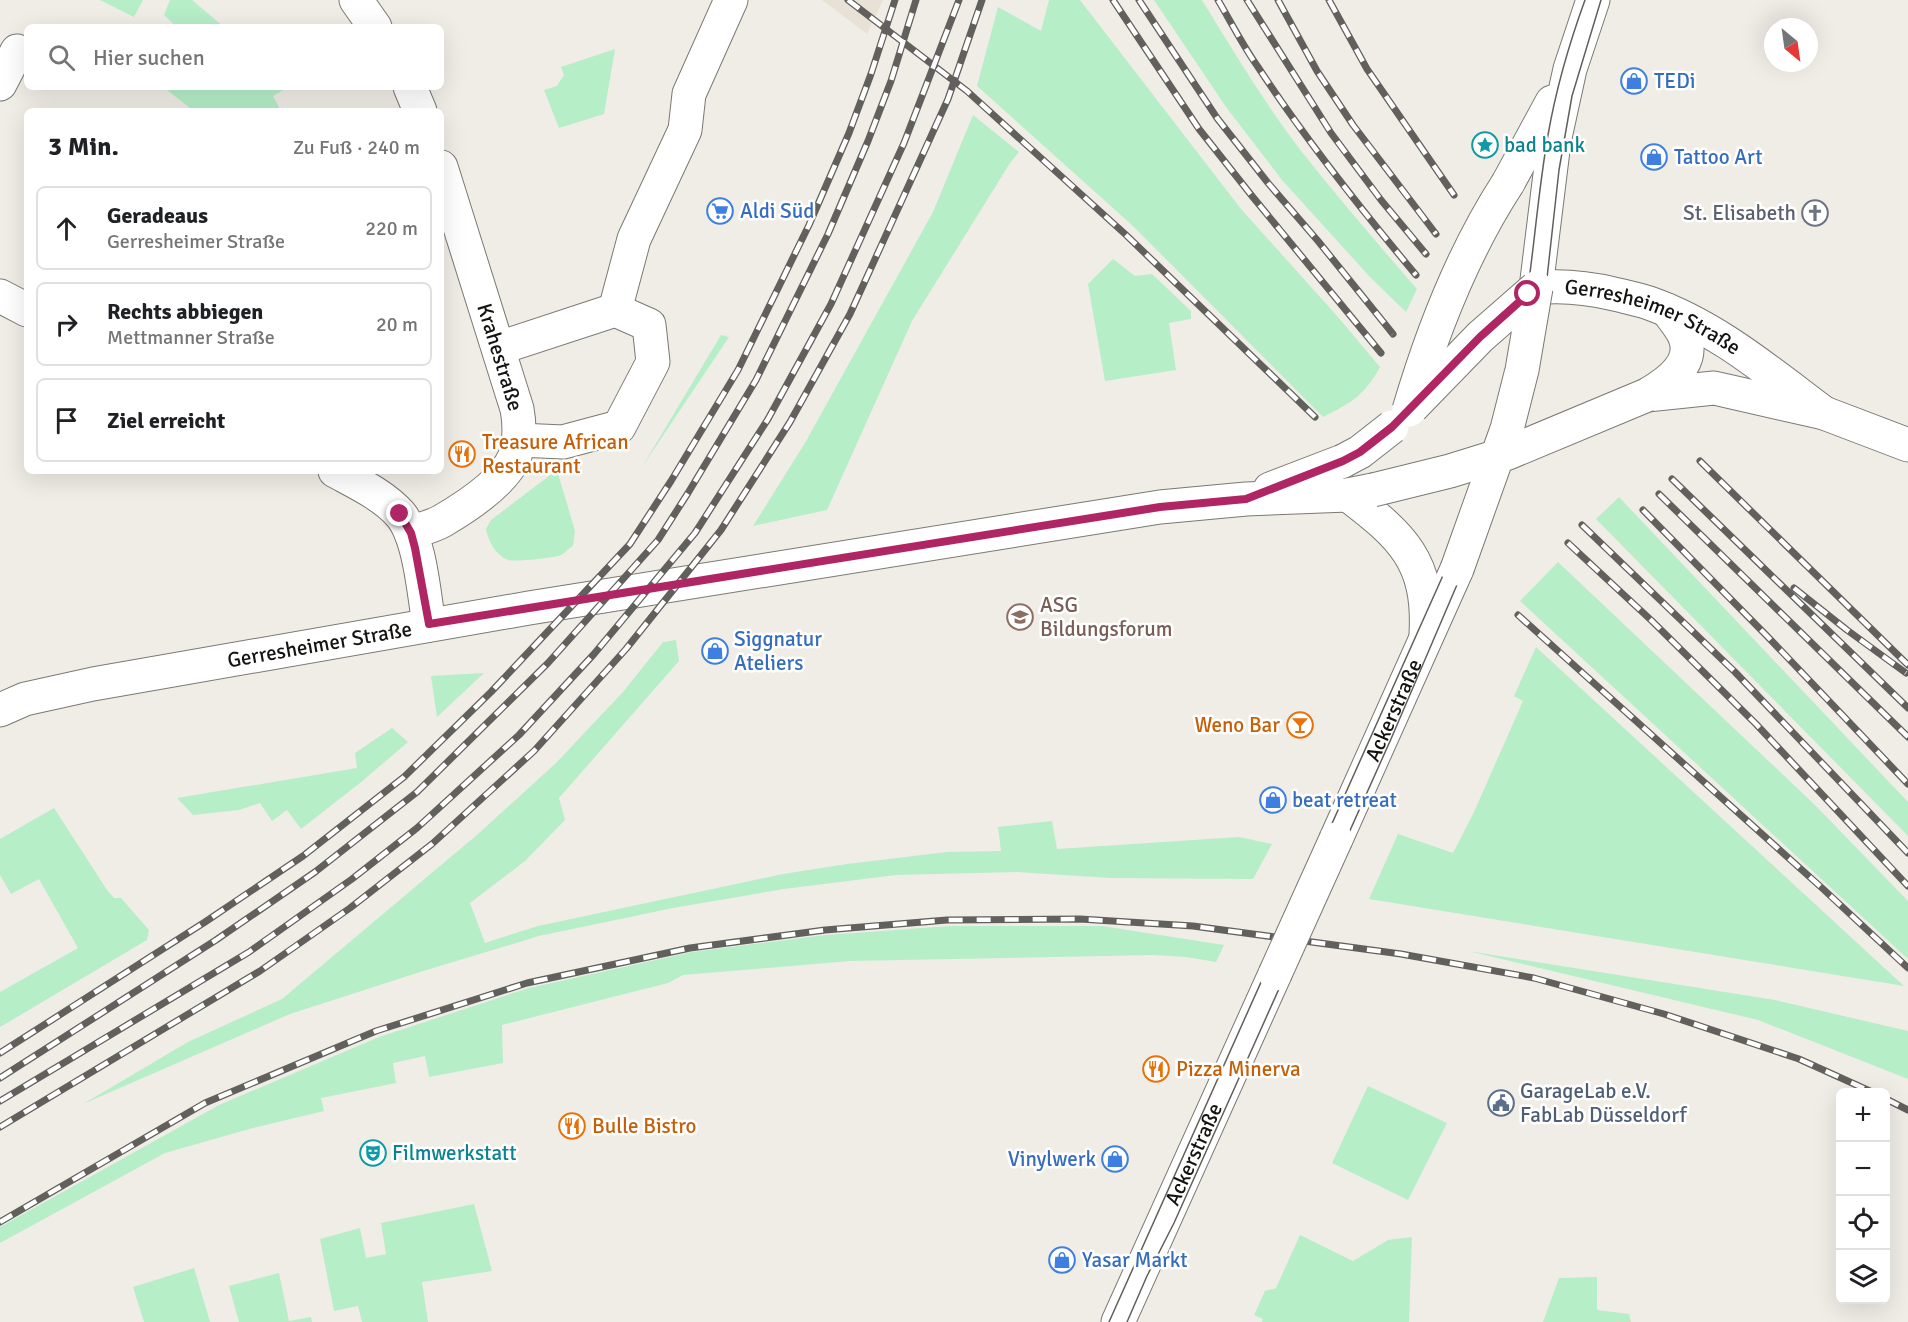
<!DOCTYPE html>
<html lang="de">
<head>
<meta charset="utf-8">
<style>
  :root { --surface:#fff; --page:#f2f2f2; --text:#202124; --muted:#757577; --line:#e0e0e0 }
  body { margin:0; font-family:Signika,sans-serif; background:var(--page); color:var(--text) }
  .controls { position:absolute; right:18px; bottom:18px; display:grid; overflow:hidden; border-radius:9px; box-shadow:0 6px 24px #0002 }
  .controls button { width:54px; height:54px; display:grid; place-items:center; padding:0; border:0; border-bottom:2px solid var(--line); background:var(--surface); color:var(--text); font:30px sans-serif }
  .compass { position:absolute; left:1764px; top:18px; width:54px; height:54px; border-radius:50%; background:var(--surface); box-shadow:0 6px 24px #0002; rotate:151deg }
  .stop { position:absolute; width:18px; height:18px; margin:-14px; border:4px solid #b02664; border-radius:50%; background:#fff }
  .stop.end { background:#b02664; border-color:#fff; box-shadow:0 2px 6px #0008 }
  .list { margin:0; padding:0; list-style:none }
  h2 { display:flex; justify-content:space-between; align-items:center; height:78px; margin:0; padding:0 24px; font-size:26px }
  h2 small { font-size:20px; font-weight:400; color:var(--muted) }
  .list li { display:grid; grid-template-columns:39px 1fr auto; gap:18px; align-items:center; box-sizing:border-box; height:84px; margin:0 12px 12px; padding:0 12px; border:2px solid var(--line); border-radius:9px }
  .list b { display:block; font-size:22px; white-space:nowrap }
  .list p { margin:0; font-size:20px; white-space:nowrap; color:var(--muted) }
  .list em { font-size:20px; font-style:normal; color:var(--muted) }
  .icon { flex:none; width:33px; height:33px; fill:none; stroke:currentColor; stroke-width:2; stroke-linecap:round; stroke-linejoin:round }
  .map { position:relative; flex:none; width:1908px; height:1322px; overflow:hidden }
  .search { position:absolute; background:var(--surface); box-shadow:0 6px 24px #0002; left:24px; top:24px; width:420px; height:66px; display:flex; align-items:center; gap:15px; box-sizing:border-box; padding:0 21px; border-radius:9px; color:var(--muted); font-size:22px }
  .panel { position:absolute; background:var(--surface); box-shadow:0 6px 24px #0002; left:24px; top:108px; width:420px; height:366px; border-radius:9px }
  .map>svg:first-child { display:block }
  .built { fill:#e8e1d5 }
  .green { fill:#b6eec8 }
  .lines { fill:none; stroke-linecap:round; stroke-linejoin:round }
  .minor-casing { stroke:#7b7974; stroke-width:35 }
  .minor { stroke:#fff; stroke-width:33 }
  .tram { stroke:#62605d; stroke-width:1.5 }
  .rail-casing { stroke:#62605d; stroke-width:7 }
  .rail { stroke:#fff; stroke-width:4.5; stroke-dasharray:14; stroke-linecap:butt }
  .minor-bridge-casing { stroke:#7b7974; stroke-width:35; stroke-linecap:butt }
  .minor-bridge { stroke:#fff; stroke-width:33 }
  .route { stroke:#b02664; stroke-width:8 }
  .labels { text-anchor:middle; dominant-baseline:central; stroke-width:5; stroke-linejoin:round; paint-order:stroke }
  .shop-label { font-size:21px; fill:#366cbe; stroke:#fff; text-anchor:start }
  .culture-label { font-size:21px; fill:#0d838f; stroke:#fff; text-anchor:start }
  .worship-label { font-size:21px; fill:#5b616d; stroke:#fff; text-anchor:end }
  .street-label { font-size:21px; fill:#141311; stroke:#fff }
  .food-label { font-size:21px; fill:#c56008; stroke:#fff; text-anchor:start }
  .education-label { font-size:21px; fill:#785e54; stroke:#fff; text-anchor:start }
  .service-label { font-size:21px; fill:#4e5e75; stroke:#fff; text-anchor:start }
</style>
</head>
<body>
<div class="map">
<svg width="1908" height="1322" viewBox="0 0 1908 1322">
  <rect width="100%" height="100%" fill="#f0ede7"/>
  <path class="built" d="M 822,0 L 883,0 L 867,34 Z"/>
  <g class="green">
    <path d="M 100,0 L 143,0 L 134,17 Z"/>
    <path d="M 170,0 L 192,0 L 224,27 L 177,27 L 164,15 Z"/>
    <path d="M 1049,0 L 1080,0 L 1241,209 L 1338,317 L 1380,367 C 1364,396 1351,403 1323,417 L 1133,226 L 977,86 L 998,7 L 1041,31 Z"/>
    <path d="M 1154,0 L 1202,0 C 1234,52 1265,104 1302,152 C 1339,199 1378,244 1417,289 L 1406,312 L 1370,277 L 1282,180 L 1226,107 Z"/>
    <path d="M 615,49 L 604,114 L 559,128 L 544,90 L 557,86 L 564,75 L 561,67 Z"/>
    <path d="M 163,87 L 286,87 L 287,88 L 273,96 L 281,111 L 194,111 Z"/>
    <path d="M 973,115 L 1019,152 L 1010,163 L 912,321 L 827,510 L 753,526 L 805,443 L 933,212 Z"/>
    <path d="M 1113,259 L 1135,276 L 1152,274 L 1191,311 L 1191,319 L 1169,323 L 1176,370 L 1105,381 L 1088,284 Z"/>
    <path d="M 721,335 L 729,337 L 642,467 Z"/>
    <path d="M 557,470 L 575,531 L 573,546 C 569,548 565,553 561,555 C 554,558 515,562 508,560 C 495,555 488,540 486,529 L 491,520 Z"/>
    <path d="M 1619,497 L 1908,802 L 1908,836 L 1596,519 Z"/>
    <path d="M 1558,562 L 1814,804 L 1908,901 L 1908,959 L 1520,601 Z"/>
    <path d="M 676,640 L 679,661 L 559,798 L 565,820 L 525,861 L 470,903 L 485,943 L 538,926 L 783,874 L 847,864 L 947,852 L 1001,851 L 998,827 L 1052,821 L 1057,849 L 1224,838 L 1239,837 L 1272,844 L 1253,879 L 1111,878 L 1016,872 L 896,875 L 784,889 L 673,908 L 539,936 L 420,972 L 290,1014 L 83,1104 L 188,1042 L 282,999 L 478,834 L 556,763 L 623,692 L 663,642 Z"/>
    <path d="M 1536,647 L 1904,986 L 1369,899 L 1398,834 L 1453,853 L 1474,812 L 1523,701 L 1514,696 Z"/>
    <path d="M 484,673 L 437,717 L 431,676 Z"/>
    <path d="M 392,728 L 408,742 L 360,783 L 301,829 L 287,810 L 272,821 L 260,803 L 239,810 L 193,815 L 177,798 L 357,768 L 355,753 Z"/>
    <path d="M 54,808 L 107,890 L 114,898 L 121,898 L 149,930 L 147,940 L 0,1027 L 0,992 L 78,948 L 39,879 L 11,894 L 0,875 L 0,839 Z"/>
    <path d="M 950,926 L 1102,926 L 1224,945 L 1216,962 L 1186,957 L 1154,955 L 850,961 L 683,975 L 668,983 L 502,1025 L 503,1063 L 429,1077 L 425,1056 L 393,1063 L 396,1083 L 321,1098 L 324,1111 L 253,1128 L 165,1153 L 0,1243 L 0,1227 L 219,1105 L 379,1037 L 529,988 L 692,952 L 826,935 Z"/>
    <path d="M 1468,951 L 1775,1000 L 1908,1031 L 1908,1079 L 1758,1020 Z"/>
    <path d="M 1368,1086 L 1447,1123 L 1408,1200 L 1332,1163 Z"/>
    <path d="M 474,1204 L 492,1271 L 422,1282 L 428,1322 L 362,1322 L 358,1306 L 334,1311 L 320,1239 L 360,1228 L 366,1258 L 386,1254 L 381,1223 Z"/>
    <path d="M 1300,1235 L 1353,1261 L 1388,1240 L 1412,1237 L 1409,1322 L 1262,1322 L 1263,1319 L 1254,1315 L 1265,1291 L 1276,1288 Z"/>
    <path d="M 194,1268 L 210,1322 L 144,1322 L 133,1287 Z"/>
    <path d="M 279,1273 L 289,1321 L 311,1317 L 312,1322 L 239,1322 L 229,1286 Z"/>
    <path d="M 1597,1277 L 1597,1310 L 1629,1314 L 1631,1322 L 1543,1322 L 1559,1278 Z"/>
  </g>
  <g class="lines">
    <g class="minor-casing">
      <g id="minor">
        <path d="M 356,0 L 375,27"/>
        <path id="s1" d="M 1593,0 L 1570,69 L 1554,142 L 1536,288 C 1562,285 1588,288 1614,294 C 1626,297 1638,299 1649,303 C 1715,326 1769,372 1824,413"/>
        <path d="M 0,84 L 17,51"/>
        <path d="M 410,87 L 420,111"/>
        <path d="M 1508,183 L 1552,102"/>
        <path d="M 0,296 L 27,310"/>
        <path d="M 615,310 L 634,239 L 685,130 L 689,94 L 731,0"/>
        <path d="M 499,348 L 615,310 L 649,325 L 653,362 L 619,427 L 563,442 L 519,440"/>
        <path d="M 1647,395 L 1714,388 L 1824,413 L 1908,445"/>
        <path d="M 1647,395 C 1669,382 1698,362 1683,333 C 1679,325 1672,317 1667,310"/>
        <path d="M 335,471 C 357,483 383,495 400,514 C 420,537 424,594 429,625"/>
        <path d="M 1270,489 L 1343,461"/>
        <path d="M 1348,495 C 1402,536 1430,561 1426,634"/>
        <path d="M 411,533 C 421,529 433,526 442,521 C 466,507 504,482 515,456 C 520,440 520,425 517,409 L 441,167"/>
        <path id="s2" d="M 0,710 L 25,699 L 93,684 L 529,608 L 1160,507 L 1246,499 L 1348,495 L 1373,490"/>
        <path id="s3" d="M 1336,839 L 1457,569"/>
        <path id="s4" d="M 1118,1322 L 1275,974"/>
      </g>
    </g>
    <use href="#minor" class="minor"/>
    <g class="tram">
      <path d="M 1109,1322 L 1449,562 C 1480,490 1506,415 1520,338 C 1533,271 1536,203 1548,135 C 1556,89 1569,44 1585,0"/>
      <path d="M 1127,1322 L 1147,1276 L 1174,1223 L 1391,739 L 1486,517 L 1512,439 L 1532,359 L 1546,287 L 1559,170 L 1572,96 L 1601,0"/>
    </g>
    <g class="rail-casing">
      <g id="rail">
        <path d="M 848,0 L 967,91 L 1125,234 L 1315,417"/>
        <path d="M 1113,0 L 1199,129 L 1252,196 L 1381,353"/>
        <path d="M 1139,0 L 1217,118 L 1268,183 L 1318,241 L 1393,334"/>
        <path d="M 1218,0 C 1231,22 1243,46 1258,67 C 1306,140 1360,208 1416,275"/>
        <path d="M 1247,0 L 1331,133 L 1381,200 L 1426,254"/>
        <path d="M 1278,0 L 1317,71 L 1353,125 L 1436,234"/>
        <path d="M 1329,0 L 1367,69 L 1454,195"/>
        <path d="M 1700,461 L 1908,665"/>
        <path d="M 1672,479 L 1908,708"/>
        <path d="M 1659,494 L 1908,737"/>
        <path d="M 1643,510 L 1767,636 L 1908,784"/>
        <path d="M 1582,525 L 1735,672 L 1908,853"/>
        <path d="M 1568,543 L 1652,621 L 1756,724 L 1908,886"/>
        <path d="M 1794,588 L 1847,630 L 1906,673"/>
        <path d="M 1518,615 L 1822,888 L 1908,968"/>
        <path d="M 0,1053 L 205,922 L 303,856 L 404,777 L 491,692 L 630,544 L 671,481 L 738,370 L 809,225 L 849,133 L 871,74 L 895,0"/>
        <path d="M 0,1078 L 216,940 L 315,872 L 417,792 L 548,663 L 658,540 L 688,493 L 756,380 L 828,234 L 868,141 L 891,81 L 916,0"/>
        <path d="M 1886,1099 L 1908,1110"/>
        <path d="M 0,1101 L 249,952 L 352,879 L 417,828 L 519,735 L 594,654 L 695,533 L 768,419 L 831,304 L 904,143 L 959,0"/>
        <path d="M 0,1127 L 260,971 L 350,908 L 432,844 L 534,751 L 626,649 L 721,530 L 790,422 L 850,314 L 948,99 L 982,0"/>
        <path d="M 0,1222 L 205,1103 L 376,1031 L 527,983 L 690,948 L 825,930 L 947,920 L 1080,919 L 1193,926 L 1401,954 L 1534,978 L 1664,1014 L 1799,1059 L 1872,1092"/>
      </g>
    </g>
    <use href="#rail" class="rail"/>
    <g class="minor-bridge-casing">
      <g id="minor-bridge">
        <path d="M 1412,407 L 1480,337 L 1536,288"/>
        <path d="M 1409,410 C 1432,332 1463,252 1508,183"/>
        <path d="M 1343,461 L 1360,452 L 1392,427"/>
        <path d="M 1373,490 L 1450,471 L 1508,453 L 1647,395"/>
        <path d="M 1457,569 L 1507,429 L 1522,370 L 1536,288"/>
        <path d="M 1275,974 L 1336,839"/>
      </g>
    </g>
    <use href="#minor-bridge" class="minor-bridge"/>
  </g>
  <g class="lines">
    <path class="route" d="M 400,514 L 411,533 L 415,548 L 429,624 L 1160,507 L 1246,499 L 1343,461 L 1360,452 L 1392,427 L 1480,337 L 1528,294"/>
  </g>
  <defs>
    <g id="shop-ring" transform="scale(1.35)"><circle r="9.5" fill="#fff" stroke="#3f7fe0" stroke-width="1.5"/><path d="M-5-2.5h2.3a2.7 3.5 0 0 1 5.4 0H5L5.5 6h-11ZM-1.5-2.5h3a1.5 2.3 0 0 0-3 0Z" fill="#3f7fe0"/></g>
    <g id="sight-ring" transform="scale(1.35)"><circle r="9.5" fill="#fff" stroke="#0f9aa8" stroke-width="1.5"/><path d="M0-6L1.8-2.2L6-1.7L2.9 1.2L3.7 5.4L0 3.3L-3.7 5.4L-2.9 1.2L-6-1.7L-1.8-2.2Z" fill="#0f9aa8"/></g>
    <g id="supermarket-ring" transform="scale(1.35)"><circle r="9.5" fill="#fff" stroke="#3f7fe0" stroke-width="1.5"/><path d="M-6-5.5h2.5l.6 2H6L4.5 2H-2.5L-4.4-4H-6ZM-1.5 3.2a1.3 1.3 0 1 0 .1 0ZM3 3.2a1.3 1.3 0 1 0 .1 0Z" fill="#3f7fe0"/></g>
    <g id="church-ring" transform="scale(1.35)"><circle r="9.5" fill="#fff" stroke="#6b7280" stroke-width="1.5"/><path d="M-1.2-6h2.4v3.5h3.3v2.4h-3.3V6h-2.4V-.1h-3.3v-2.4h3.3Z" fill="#6b7280"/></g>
    <g id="restaurant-ring" transform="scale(1.35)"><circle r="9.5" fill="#fff" stroke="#e8710a" stroke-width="1.5"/><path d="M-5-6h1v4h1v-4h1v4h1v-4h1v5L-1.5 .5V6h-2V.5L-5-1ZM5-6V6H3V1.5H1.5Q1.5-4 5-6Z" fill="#e8710a"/></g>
    <g id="school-ring" transform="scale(1.35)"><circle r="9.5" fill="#fff" stroke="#8d6e63" stroke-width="1.5"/><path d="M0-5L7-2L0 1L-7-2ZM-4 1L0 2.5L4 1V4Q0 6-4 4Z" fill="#8d6e63"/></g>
    <g id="bar-ring" transform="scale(1.35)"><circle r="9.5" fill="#fff" stroke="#e8710a" stroke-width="1.5"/><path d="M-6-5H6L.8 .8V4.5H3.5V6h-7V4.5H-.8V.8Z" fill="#e8710a"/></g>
    <g id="civic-ring" transform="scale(1.35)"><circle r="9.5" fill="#fff" stroke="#5c6f8a" stroke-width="1.5"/><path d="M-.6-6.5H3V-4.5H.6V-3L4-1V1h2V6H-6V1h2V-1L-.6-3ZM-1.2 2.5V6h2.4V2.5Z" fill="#5c6f8a"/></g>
    <g id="theatre-ring" transform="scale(1.35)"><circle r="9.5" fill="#fff" stroke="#0f9aa8" stroke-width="1.5"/><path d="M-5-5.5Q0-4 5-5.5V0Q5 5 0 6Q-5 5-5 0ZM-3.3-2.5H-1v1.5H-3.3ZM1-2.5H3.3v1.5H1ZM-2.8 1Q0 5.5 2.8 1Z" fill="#0f9aa8"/></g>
  </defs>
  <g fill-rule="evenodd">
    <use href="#shop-ring" x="1634" y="81"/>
    <use href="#sight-ring" x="1485" y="145"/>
    <use href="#shop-ring" x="1654" y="157"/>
    <use href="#supermarket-ring" x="720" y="211"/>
    <use href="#church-ring" x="1815" y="213"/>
    <use href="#restaurant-ring" x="462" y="454"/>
    <use href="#school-ring" x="1020" y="617"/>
    <use href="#shop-ring" x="715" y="651"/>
    <use href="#bar-ring" x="1300" y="725"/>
    <use href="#shop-ring" x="1273" y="800"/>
    <use href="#restaurant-ring" x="1156" y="1069"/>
    <use href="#civic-ring" x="1501" y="1103"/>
    <use href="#restaurant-ring" x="572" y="1126"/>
    <use href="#theatre-ring" x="373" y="1153"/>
    <use href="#shop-ring" x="1115" y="1159"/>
    <use href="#shop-ring" x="1062" y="1260"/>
  </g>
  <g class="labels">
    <g class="shop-label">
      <text x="1654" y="81">TEDi</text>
      <text x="1674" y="157">Tattoo Art</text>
      <text x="740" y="211">Aldi Süd</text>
      <text x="734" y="639">Siggnatur<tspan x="734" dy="24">Ateliers</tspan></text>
      <text x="1292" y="800">beat retreat</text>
      <text x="1096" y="1159" text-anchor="end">Vinylwerk</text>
      <text x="1082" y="1260">Yasar Markt</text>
    </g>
    <g class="culture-label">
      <text x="1504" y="145">bad bank</text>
      <text x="392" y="1153">Filmwerkstatt</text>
    </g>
    <g class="worship-label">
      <text x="1796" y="213">St. Elisabeth</text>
    </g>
    <g class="street-label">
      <text stroke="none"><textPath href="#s1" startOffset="417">Gerresheimer Straße</textPath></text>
      <text transform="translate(500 357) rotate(73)">Krahestraße</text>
      <text stroke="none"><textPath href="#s2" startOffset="327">Gerresheimer Straße</textPath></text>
      <text stroke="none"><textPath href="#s3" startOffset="141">Ackerstraße</textPath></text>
      <text stroke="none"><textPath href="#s4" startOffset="184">Ackerstraße</textPath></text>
    </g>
    <g class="food-label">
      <text x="482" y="442">Treasure African<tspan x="482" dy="24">Restaurant</tspan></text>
      <text x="1280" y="725" text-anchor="end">Weno Bar</text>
      <text x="1176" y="1069">Pizza Minerva</text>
      <text x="592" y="1126">Bulle Bistro</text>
    </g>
    <g class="education-label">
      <text x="1040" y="605">ASG<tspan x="1040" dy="24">Bildungsforum</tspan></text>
    </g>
    <g class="service-label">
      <text x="1520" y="1091">GarageLab e.V.<tspan x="1520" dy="24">FabLab Düsseldorf</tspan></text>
    </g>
  </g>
</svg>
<div class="controls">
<button>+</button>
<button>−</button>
<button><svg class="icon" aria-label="locate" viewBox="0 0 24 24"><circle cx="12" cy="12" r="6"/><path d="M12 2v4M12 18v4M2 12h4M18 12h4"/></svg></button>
<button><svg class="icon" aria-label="layers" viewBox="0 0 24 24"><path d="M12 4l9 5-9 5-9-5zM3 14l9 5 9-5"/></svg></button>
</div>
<svg class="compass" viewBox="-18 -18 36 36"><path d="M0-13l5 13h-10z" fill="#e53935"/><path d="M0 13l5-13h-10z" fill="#757577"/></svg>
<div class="stop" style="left:1528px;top:294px"></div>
<div class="stop end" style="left:400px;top:514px"></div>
<div class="search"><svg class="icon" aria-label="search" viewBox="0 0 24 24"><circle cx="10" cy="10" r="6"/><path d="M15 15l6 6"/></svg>Hier suchen</div>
<section class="panel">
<h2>3 Min.<small>Zu Fuß · 240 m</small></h2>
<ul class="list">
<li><svg class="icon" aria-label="ahead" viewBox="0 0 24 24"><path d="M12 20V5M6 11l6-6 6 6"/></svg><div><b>Geradeaus</b><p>Gerresheimer Straße</p></div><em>220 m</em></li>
<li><svg class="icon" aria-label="right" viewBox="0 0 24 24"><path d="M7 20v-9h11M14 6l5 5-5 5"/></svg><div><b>Rechts abbiegen</b><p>Mettmanner Straße</p></div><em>20 m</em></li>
<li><svg class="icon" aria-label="arrive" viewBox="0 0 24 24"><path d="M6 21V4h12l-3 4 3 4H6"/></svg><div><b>Ziel erreicht</b></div></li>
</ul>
</section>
</div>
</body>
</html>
